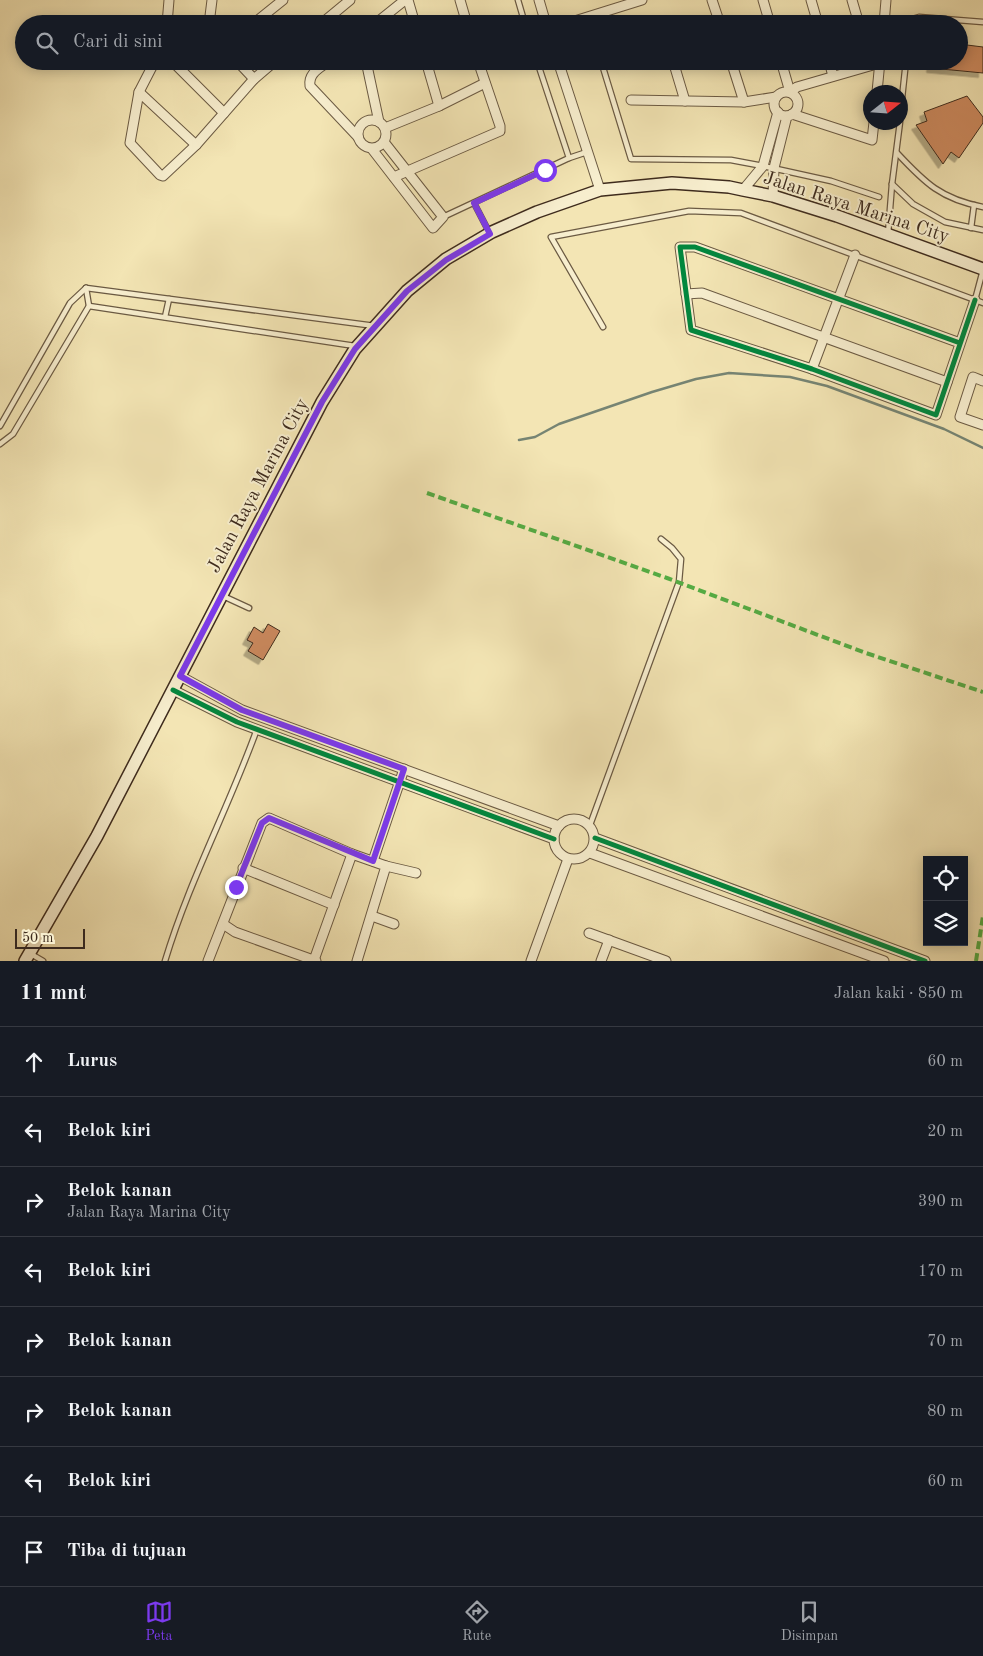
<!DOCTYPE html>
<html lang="id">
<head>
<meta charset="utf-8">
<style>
  :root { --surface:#171b24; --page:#242831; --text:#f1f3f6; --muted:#9ea1a6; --line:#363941; --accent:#7c3aed }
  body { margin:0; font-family:"Old Standard TT",serif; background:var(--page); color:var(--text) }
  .controls { position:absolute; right:15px; bottom:15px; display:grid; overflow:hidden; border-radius:0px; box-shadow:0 2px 12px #0003 }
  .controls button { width:45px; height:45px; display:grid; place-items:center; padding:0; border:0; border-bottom:1px solid var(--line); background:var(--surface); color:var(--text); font:25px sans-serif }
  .compass { position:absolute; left:863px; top:85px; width:45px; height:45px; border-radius:50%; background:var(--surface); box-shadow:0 2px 12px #0003; rotate:73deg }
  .scale { position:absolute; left:15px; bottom:12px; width:70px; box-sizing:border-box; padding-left:5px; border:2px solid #3e2b1d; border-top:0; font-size:14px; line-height:18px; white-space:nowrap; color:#3e2b1d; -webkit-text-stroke:4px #f7eece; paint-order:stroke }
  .stop { position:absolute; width:15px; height:15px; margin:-11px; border:4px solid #7c3aed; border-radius:50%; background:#fff }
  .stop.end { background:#7c3aed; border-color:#fff; box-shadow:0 1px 5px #0008 }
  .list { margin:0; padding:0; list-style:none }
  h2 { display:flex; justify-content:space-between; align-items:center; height:65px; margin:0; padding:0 20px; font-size:21px }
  h2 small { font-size:16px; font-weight:400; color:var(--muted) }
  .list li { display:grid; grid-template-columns:32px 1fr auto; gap:15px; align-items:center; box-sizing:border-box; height:70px; padding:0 20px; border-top:1px solid var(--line) }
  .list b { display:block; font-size:19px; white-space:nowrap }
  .list p { margin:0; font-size:16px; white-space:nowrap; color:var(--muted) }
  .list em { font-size:16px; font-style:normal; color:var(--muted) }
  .icon { flex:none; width:28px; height:28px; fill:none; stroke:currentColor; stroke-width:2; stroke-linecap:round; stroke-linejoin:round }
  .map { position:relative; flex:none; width:983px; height:961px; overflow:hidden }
  .search { position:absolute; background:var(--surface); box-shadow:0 2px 12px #0003; left:15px; right:15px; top:15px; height:55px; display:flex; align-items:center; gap:12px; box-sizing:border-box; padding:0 18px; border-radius:28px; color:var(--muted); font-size:19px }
  .sheet { height:625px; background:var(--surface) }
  nav { display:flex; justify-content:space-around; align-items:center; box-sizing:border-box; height:70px; border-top:1px solid var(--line); background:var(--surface); font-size:14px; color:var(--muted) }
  nav a { display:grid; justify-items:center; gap:2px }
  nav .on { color:var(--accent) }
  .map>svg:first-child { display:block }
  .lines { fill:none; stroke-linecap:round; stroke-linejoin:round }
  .stream { stroke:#768473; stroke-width:2.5 }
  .building { fill:#ce8b61; stroke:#3e2b1d; filter:url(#shadow) }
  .service-casing { stroke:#6b5a43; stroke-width:7 }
  .minor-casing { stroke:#6b5a43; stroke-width:11 }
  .secondary-casing { stroke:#3e2b1d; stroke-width:14 }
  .service { stroke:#f7eece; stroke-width:4.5 }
  .minor { stroke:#f7eece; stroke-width:9 }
  .secondary { stroke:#f7eece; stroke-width:11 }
  .quiet { stroke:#55ab43; stroke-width:4; stroke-dasharray:8 4; stroke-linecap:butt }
  .cycleway-casing { stroke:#f7eece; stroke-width:8 }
  .cycleway { stroke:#00873e; stroke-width:5 }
  .route { stroke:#7c3aed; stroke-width:6 }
  .labels { text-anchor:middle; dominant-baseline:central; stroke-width:4; stroke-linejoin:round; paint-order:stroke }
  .street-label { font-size:19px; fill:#3e2b1d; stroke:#f7eece }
</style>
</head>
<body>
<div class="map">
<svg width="983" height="961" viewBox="0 0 983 961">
  <defs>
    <filter id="shadow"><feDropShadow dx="-4.5" dy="4.5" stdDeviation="0" flood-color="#0004"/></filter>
  </defs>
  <rect width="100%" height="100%" fill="#f3e5b4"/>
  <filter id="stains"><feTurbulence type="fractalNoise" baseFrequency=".004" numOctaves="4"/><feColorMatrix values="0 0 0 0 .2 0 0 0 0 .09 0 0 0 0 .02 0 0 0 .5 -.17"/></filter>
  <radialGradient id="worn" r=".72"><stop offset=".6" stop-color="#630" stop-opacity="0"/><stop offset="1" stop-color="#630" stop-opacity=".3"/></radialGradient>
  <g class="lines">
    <path class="stream" d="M 519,440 L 535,437 L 559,424 L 652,392 L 696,379 L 729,373 L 790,377 L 827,386 L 944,429 L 983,448"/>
  </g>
  <g class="building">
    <path d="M 959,44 L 983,47 L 983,73 L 931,68 L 932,61 L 959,61 Z"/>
    <path d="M 967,96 L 983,117 L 983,123 L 959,158 L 951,152 L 943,164 L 916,125 L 927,121 L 924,112 Z"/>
    <path d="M 268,624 L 280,631 L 263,660 L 248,651 L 253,643 L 247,640 L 254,627 L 263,633 Z"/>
  </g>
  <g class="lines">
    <g class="service-casing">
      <g id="service">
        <path d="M 518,0 L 525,24"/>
        <path d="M 910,24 L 912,19 L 919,17 L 983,22"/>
        <path d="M 601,61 L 631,159 L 731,160 L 763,166 L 831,181 L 879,197"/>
        <path d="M 900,117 L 906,61"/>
        <path d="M 897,153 C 925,183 941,199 983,207"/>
        <path d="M 569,158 L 587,152"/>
        <path d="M 892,184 L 913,204 L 945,222 L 983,230"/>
        <path d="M 474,203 L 489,232"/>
        <path d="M 443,217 L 569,158 L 537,61"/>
        <path d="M 971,228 L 974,205"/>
        <path d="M 888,234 L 892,184 L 900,122"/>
        <path d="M 86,288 L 375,326"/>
        <path d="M 975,300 L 983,270"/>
        <path d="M 89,306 L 355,346"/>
        <path d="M 165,317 L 169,299"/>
        <path d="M 603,327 L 551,237 L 689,211 L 741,213 L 983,303"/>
        <path d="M 0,426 L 70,303 L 86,288"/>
        <path d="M 0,444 L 13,434 L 89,306 L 86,288"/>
        <path d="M 223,596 L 249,608"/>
        <path d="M 590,825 L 679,582 L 681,559 L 672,548 L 661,539"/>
        <path d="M 31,954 L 43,961"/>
        <path d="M 165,961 C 189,881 229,807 257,729"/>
      </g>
    </g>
    <g class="minor-casing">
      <g id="minor">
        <path d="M 408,0 L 415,24"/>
        <path d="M 460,0 L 467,24"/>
        <path d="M 539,0 L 546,24"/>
        <path d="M 712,0 L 720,24"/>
        <path d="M 763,0 L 770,24"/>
        <path d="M 811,0 L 818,24"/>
        <path d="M 852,0 L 859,24"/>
        <path d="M 167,24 L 169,0"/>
        <path d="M 209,24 L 212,0"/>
        <path d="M 253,24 L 283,0"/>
        <path d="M 321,24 L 350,0"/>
        <path d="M 375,24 L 405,0"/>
        <path d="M 565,24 L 642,0"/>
        <path d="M 884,24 L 886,0"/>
        <path d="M 155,61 L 139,92 L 130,143 L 160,175 L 163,176 L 196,145 L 254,79 L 275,61"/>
        <path d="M 172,61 L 224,113"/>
        <path d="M 237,61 L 254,79"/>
        <path d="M 329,61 C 320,68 308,73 310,86 L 358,137"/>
        <path d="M 366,61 L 379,122"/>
        <path d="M 426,61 L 439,106"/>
        <path d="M 558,61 L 600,190"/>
        <path d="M 673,61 L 685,101"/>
        <path d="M 731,61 L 744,102"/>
        <path d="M 781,61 L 790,92 L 797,87 L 880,63"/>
        <path d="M 829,61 L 833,76"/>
        <path d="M 139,92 L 196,145"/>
        <path d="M 877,92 L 880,61"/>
        <circle cx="786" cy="104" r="12"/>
        <path d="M 631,100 L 744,102 L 776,97"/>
        <path d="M 792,114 L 872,140 L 874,122"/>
        <circle cx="372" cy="134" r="14"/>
        <path d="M 385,128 L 439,106 L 485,83"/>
        <path d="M 372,149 L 433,228 L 443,217 L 384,142"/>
        <path d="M 394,177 L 500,131 L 500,126 L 478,61"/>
        <path d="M 743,190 L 763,166 L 778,112"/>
        <path d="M 773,196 L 774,168 L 787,116"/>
        <path d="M 686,294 L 702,293 L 947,382"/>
        <path d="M 960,343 L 695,247 L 680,247 L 691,330 L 812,369 L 936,415 L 975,300"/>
        <path d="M 812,369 L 855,255"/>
        <path d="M 983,381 L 973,377 L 960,417 L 983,425"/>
        <path d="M 180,676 L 242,710 L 559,826"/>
        <path d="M 173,690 L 237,722 L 554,839"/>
        <circle cx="574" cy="839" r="20"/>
        <path d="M 595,838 L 925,961"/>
        <path d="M 590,853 L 884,961"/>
        <path d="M 373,861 L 404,769"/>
        <path d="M 386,866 L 416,873"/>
        <path d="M 243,868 L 334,905"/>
        <path d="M 372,916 L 394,924"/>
        <path d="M 223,924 L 235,932 L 316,961"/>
        <path d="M 589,933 L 666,961"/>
        <path d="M 314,960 L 352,854 L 386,866 L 357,961"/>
        <path d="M 208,961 L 262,823 L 269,818 L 352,854"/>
        <path d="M 531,961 L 568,859"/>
        <path d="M 601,961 L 609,940"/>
      </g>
    </g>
    <g class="secondary-casing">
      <path id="secondary" d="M 25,961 L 97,836 L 322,402 L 355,349 L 407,291 L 446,259 L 492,232 L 537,212 L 600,190 L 672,183 L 729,187 L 743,190 L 773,196 L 837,216 L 983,269"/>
    </g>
    <use href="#service" class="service"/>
    <use href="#minor" class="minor"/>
    <use href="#secondary" class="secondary"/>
    <g class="quiet">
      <path d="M 427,493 L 667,578 L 863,652 L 983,692"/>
      <path d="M 976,961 L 983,916"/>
    </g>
    <g class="cycleway-casing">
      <g id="cycleway">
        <path d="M 960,343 L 695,247 L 680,247 L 691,330 L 812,369 L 936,415 L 975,300"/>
        <path d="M 173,690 L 237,722 L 554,839"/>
        <path d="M 595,838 L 925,961"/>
      </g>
    </g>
    <use href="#cycleway" class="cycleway"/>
  </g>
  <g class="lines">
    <path class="route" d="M 236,887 L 262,823 L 269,818 L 373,861 L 404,769 L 242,710 L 180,676 L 322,402 L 355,349 L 407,291 L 446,260 L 490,234 L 474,203 L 545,170"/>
  </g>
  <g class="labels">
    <g class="street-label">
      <text transform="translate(856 208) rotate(18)">Jalan Raya Marina City</text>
      <text transform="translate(259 486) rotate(-62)">Jalan Raya Marina City</text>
    </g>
  </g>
  <rect width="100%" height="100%" filter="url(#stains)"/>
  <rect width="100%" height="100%" fill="url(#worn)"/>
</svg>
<div class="controls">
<button><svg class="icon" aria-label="locate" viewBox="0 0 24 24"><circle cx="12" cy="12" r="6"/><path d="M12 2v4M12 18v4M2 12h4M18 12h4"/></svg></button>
<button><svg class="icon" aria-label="layers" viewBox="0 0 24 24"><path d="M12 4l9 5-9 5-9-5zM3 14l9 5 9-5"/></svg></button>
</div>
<svg class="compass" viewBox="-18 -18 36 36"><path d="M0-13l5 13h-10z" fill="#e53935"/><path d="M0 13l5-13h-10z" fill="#9ea1a6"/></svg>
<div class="scale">50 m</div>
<div class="stop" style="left:545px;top:170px"></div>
<div class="stop end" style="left:236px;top:887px"></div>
<div class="search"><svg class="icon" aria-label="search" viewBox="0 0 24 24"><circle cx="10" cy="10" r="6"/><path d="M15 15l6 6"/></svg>Cari di sini</div>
</div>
<section class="sheet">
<h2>11 mnt<small>Jalan kaki · 850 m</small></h2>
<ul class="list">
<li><svg class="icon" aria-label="ahead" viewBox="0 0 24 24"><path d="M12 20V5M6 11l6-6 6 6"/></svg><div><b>Lurus</b></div><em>60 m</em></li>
<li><svg class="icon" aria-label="left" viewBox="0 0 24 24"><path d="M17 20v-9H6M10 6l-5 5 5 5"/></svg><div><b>Belok kiri</b></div><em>20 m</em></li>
<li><svg class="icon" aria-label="right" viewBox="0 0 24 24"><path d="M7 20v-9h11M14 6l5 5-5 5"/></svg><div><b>Belok kanan</b><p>Jalan Raya Marina City</p></div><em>390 m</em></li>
<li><svg class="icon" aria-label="left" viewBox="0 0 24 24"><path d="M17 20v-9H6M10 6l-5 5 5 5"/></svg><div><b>Belok kiri</b></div><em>170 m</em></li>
<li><svg class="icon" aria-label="right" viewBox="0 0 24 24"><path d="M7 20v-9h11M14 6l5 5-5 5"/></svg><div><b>Belok kanan</b></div><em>70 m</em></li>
<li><svg class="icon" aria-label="right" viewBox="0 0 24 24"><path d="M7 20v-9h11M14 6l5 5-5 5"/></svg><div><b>Belok kanan</b></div><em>80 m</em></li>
<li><svg class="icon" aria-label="left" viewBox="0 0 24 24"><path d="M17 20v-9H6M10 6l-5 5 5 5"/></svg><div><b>Belok kiri</b></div><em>60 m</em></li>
<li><svg class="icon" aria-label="arrive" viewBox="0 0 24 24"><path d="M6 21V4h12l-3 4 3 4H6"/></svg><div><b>Tiba di tujuan</b></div></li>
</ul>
</section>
<nav>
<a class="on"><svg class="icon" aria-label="map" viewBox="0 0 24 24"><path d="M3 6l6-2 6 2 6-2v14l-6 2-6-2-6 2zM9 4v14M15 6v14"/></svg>Peta</a>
<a><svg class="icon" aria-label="directions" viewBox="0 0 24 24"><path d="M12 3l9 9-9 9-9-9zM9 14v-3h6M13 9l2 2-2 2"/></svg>Rute</a>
<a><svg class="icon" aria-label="saved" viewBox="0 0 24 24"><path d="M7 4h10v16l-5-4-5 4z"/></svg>Disimpan</a>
</nav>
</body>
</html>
